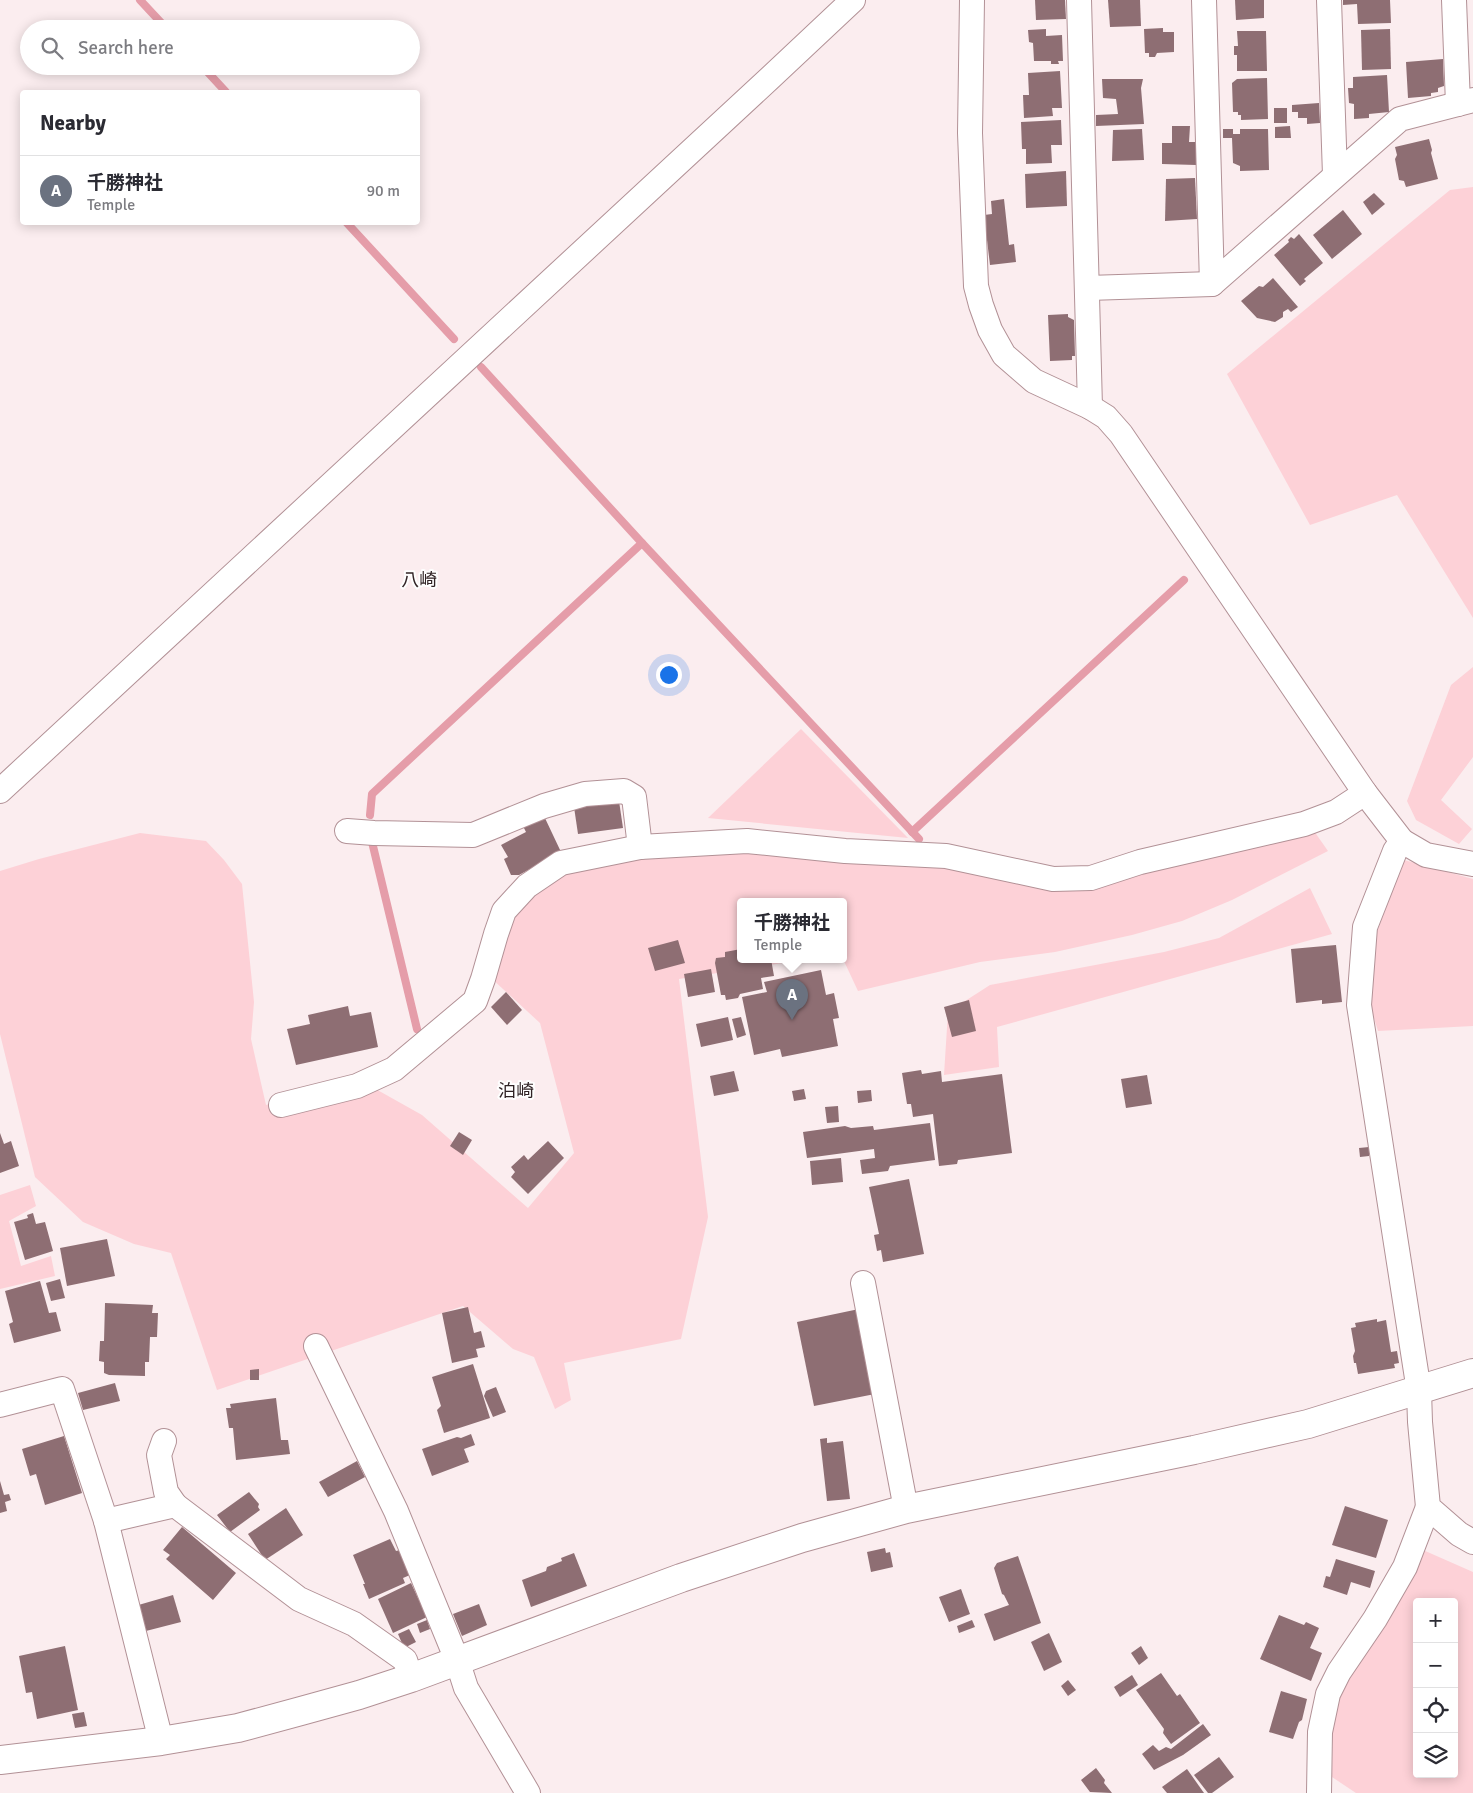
<!DOCTYPE html>
<html lang="en">
<head>
<meta charset="utf-8">
<style>
  :root { --surface:#fff; --page:#f7f7f7; --text:#2b2b33; --muted:#7c7c81; --line:#e1e1e2; --accent:#111827 }
  body { margin:0; font-family:Signika,"Noto Sans JP",sans-serif; background:var(--page); color:var(--text) }
  .controls { position:absolute; right:15px; bottom:15px; display:grid; overflow:hidden; border-radius:5px; box-shadow:0 2px 12px #0003 }
  .controls button { width:45px; height:45px; display:grid; place-items:center; padding:0; border:0; border-bottom:1px solid var(--line); background:var(--surface); color:var(--text); font:25px sans-serif }
  .you { position:absolute; left:668px; top:674px; width:18px; height:18px; margin:-12px; border:4px solid #fff; border-radius:50%; background:#1a73e8; box-shadow:0 0 0 8px #1a73e833 }
  .badge { display:grid; place-items:center; width:32px; height:32px; border-radius:50%; background:var(--accent); color:#fff; font-size:16px; font-weight:700 }
  .pin { position:absolute; translate:-50% -41px; filter:drop-shadow(0 1px 2px #0008) }
  .pin::after { content:''; position:absolute; top:26px; width:18px; height:15px; background:inherit; clip-path:polygon(0 0,100% 0,50% 100%) }
  .popup { position:absolute; left:737px; top:898px; width:110px; height:65px; box-sizing:border-box; display:grid; place-content:center; border-radius:5px; background:var(--surface); filter:drop-shadow(0 1px 4px #0005); font-size:16px; white-space:nowrap; color:var(--muted) }
  .popup b { font-size:19px; color:var(--text) }
  .popup::after { content:''; position:absolute; left:50%; top:100%; margin-left:-10px; border:10px solid transparent; border-top-color:var(--surface) }
  .list { margin:0; padding:0; list-style:none }
  h2 { display:flex; justify-content:space-between; align-items:center; height:65px; margin:0; padding:0 20px; font-size:21px }
  h2 small { font-size:16px; font-weight:400; color:var(--muted) }
  .list li { display:grid; grid-template-columns:32px 1fr auto; gap:15px; align-items:center; box-sizing:border-box; height:70px; padding:0 20px; border-top:1px solid var(--line) }
  .list b { display:block; font-size:19px; white-space:nowrap }
  .list p { margin:0; font-size:16px; white-space:nowrap; color:var(--muted) }
  .list em { font-size:16px; font-style:normal; color:var(--muted) }
  .icon { flex:none; width:28px; height:28px; fill:none; stroke:currentColor; stroke-width:2; stroke-linecap:round; stroke-linejoin:round }
  .map { position:relative; flex:none; width:1473px; height:1793px; overflow:hidden }
  .search { position:absolute; background:var(--surface); box-shadow:0 2px 12px #0003; left:20px; top:20px; width:400px; height:55px; display:flex; align-items:center; gap:12px; box-sizing:border-box; padding:0 18px; border-radius:28px; color:var(--muted); font-size:19px }
  .panel { position:absolute; background:var(--surface); box-shadow:0 2px 12px #0003; left:20px; top:90px; width:400px; height:135px; border-radius:5px }
  .map>svg:first-child { display:block }
  .green { fill:#fdd1d7; fill-rule:evenodd }
  .lines { fill:none; stroke-linecap:round; stroke-linejoin:round }
  .stream { stroke:#e59da9; stroke-width:8 }
  .building { fill:#8e6e73 }
  .minor-casing { stroke:#b29196; stroke-width:26 }
  .tertiary-casing { stroke:#b29196; stroke-width:30 }
  .minor { stroke:#fff; stroke-width:24 }
  .tertiary { stroke:#fff; stroke-width:28 }
  .labels { text-anchor:middle; dominant-baseline:central; stroke-width:4; stroke-linejoin:round; paint-order:stroke }
  .quarter-label { font-size:18px; fill:#302325; stroke:#fefefe }
</style>
</head>
<body>
<div class="map">
<svg width="1473" height="1793" viewBox="0 0 1473 1793">
  <rect width="100%" height="100%" fill="#fbedef"/>
  <g class="green">
    <path d="M 1473,187 L 1473,618 L 1397,495 L 1310,525 L 1227,374 L 1450,190 Z"/>
    <path d="M 1473,667 L 1473,757 L 1441,800 L 1472,829 L 1459,844 L 1416,820 L 1407,801 L 1451,685 Z"/>
    <path d="M 801,729 L 908,838 L 708,818 Z"/>
    <path d="M 1314,831 L 1328,851 L 1232,900 L 1182,921 L 1132,935 L 1055,952 L 980,962 L 858,991 L 843,959 L 843,901 L 741,901 L 741,959 L 808,959 L 679,979 L 708,1217 L 681,1339 L 564,1363 L 571,1400 L 555,1409 L 534,1357 L 513,1349 L 463,1306 L 217,1390 L 171,1253 L 134,1244 L 83,1222 L 35,1177 L 0,1034 L 0,871 L 39,859 L 140,833 L 206,841 L 224,860 L 242,884 L 254,1002 L 251,1039 L 266,1105 L 356,1078 L 422,1115 L 528,1208 L 574,1153 L 540,1023 L 490,977 L 509,915 L 547,877 L 641,856 L 735,850 L 937,863 L 1035,883 Z"/>
    <path d="M 1404,860 L 1473,879 L 1473,1026 L 1378,1031 L 1369,1002 L 1375,937 Z"/>
    <path d="M 1310,888 L 1332,934 L 997,1027 L 999,1067 L 944,1075 L 948,1012 L 990,985 L 1164,952 L 1219,938 Z"/>
    <path d="M 30,1185 L 36,1206 L 9,1221 L 21,1266 L 51,1256 L 55,1276 L 0,1289 L 0,1195 Z"/>
    <path d="M 1423,1550 L 1473,1572 L 1473,1793 L 1356,1793 L 1332,1777 L 1333,1721 L 1341,1682 ZM 1417,1602 L 1454,1602 L 1454,1774 L 1417,1774 Z"/>
  </g>
  <g class="lines">
    <g class="stream">
      <path d="M 140,0 L 167,29"/>
      <path d="M 202,66 L 226,92"/>
      <path d="M 346,222 L 454,339"/>
      <path d="M 481,367 L 642,543 L 919,839"/>
      <path d="M 370,815 L 372,794 L 642,543"/>
      <path d="M 912,832 L 1184,580"/>
      <path d="M 372,842 L 417,1029"/>
    </g>
  </g>
  <g class="building">
    <path d="M 1035,0 L 1065,0 L 1066,19 L 1036,20 Z"/>
    <path d="M 1108,0 L 1140,0 L 1141,26 L 1110,27 Z"/>
    <path d="M 1235,0 L 1264,0 L 1264,18 L 1236,20 Z"/>
    <path d="M 1343,0 L 1390,0 L 1391,23 L 1358,24 L 1357,4 L 1343,5 Z"/>
    <path d="M 1163,28 L 1163,32 L 1174,32 L 1174,52 L 1157,53 L 1155,57 L 1149,57 L 1149,53 L 1145,53 L 1144,29 Z"/>
    <path d="M 1046,29 L 1046,36 L 1062,35 L 1063,61 L 1058,61 L 1059,64 L 1051,64 L 1051,61 L 1034,61 L 1033,43 L 1029,42 L 1028,30 Z"/>
    <path d="M 1390,29 L 1391,69 L 1362,70 L 1361,30 Z"/>
    <path d="M 1237,31 L 1266,31 L 1267,71 L 1237,71 L 1237,55 L 1234,55 L 1234,46 L 1238,46 Z"/>
    <path d="M 1443,59 L 1444,86 L 1438,88 L 1438,92 L 1431,93 L 1431,96 L 1408,98 L 1406,62 Z"/>
    <path d="M 1060,71 L 1062,108 L 1052,108 L 1053,116 L 1024,118 L 1023,95 L 1029,95 L 1028,73 Z"/>
    <path d="M 1387,75 L 1389,112 L 1369,114 L 1369,118 L 1354,119 L 1354,104 L 1349,103 L 1348,88 L 1353,88 L 1353,77 Z"/>
    <path d="M 1267,78 L 1268,119 L 1241,120 L 1241,115 L 1238,115 L 1238,112 L 1233,112 L 1232,83 L 1237,79 Z"/>
    <path d="M 1102,79 L 1143,79 L 1141,88 L 1144,124 L 1096,126 L 1096,115 L 1118,114 L 1116,99 L 1103,98 Z"/>
    <path d="M 1319,103 L 1320,123 L 1307,124 L 1307,118 L 1298,118 L 1298,112 L 1292,112 L 1292,105 Z"/>
    <rect x="1274" y="108" width="13" height="15"/>
    <path d="M 1061,120 L 1062,145 L 1051,145 L 1052,163 L 1026,164 L 1026,149 L 1022,149 L 1021,122 Z"/>
    <path d="M 1172,126 L 1190,126 L 1189,142 L 1196,142 L 1196,165 L 1162,164 L 1162,143 L 1172,143 Z"/>
    <path d="M 1290,126 L 1291,138 L 1275,138 L 1275,127 Z"/>
    <path d="M 1142,129 L 1144,160 L 1112,161 L 1113,130 Z"/>
    <path d="M 1223,129 L 1233,129 L 1233,134 L 1240,134 L 1240,129 L 1268,129 L 1269,170 L 1240,171 L 1240,166 L 1233,163 L 1232,138 L 1223,138 Z"/>
    <path d="M 1429,139 L 1432,150 L 1431,153 L 1438,179 L 1406,187 L 1404,181 L 1399,180 L 1395,159 L 1397,155 L 1395,147 Z"/>
    <path d="M 1066,171 L 1067,206 L 1026,208 L 1025,174 Z"/>
    <path d="M 1195,178 L 1197,219 L 1165,221 L 1166,179 Z"/>
    <path d="M 1374,193 L 1385,204 L 1372,215 L 1363,202 Z"/>
    <path d="M 1004,199 L 1009,245 L 1014,244 L 1016,262 L 990,265 L 984,215 L 992,214 L 991,201 Z"/>
    <path d="M 1343,210 L 1362,234 L 1332,259 L 1313,235 Z"/>
    <path d="M 1299,234 L 1323,263 L 1304,279 L 1306,281 L 1300,286 L 1274,255 L 1289,242 L 1288,240 L 1291,237 L 1294,239 Z"/>
    <path d="M 1273,278 L 1298,307 L 1291,312 L 1288,309 L 1283,312 L 1283,317 L 1275,322 L 1257,318 L 1241,301 L 1259,286 L 1263,287 Z"/>
    <path d="M 1068,314 L 1068,317 L 1074,320 L 1075,356 L 1072,356 L 1072,360 L 1050,361 L 1048,315 Z"/>
    <path d="M 619,801 L 623,828 L 578,834 L 574,807 Z"/>
    <path d="M 544,816 L 561,852 L 519,875 L 511,875 L 504,859 L 508,857 L 501,845 L 526,832 L 523,826 Z"/>
    <path d="M 678,940 L 685,963 L 655,971 L 648,948 Z"/>
    <path d="M 1336,945 L 1342,1002 L 1322,1004 L 1322,1000 L 1296,1003 L 1291,949 Z"/>
    <path d="M 741,949 L 741,959 L 771,959 L 774,976 L 761,978 L 763,989 L 740,994 L 738,998 L 726,1000 L 725,995 L 721,995 L 715,963 L 716,958 L 725,957 L 725,952 Z"/>
    <path d="M 711,969 L 715,992 L 688,997 L 684,974 Z"/>
    <path d="M 821,970 L 826,995 L 834,993 L 839,1018 L 833,1019 L 838,1046 L 782,1057 L 780,1049 L 754,1055 L 742,997 L 767,992 L 764,982 Z"/>
    <path d="M 506,992 L 522,1010 L 507,1025 L 491,1007 Z"/>
    <path d="M 969,1000 L 976,1031 L 952,1037 L 944,1007 Z"/>
    <path d="M 348,1006 L 350,1016 L 371,1012 L 378,1047 L 296,1065 L 287,1029 L 310,1024 L 308,1015 Z"/>
    <path d="M 728,1017 L 733,1040 L 701,1047 L 696,1024 Z"/>
    <path d="M 741,1017 L 746,1035 L 737,1038 L 732,1019 Z"/>
    <path d="M 921,1070 L 922,1074 L 941,1071 L 942,1082 L 1002,1074 L 1012,1153 L 958,1160 L 957,1164 L 939,1166 L 933,1114 L 913,1117 L 911,1104 L 907,1104 L 902,1073 Z"/>
    <path d="M 734,1071 L 739,1091 L 714,1096 L 710,1076 Z"/>
    <path d="M 1147,1075 L 1152,1104 L 1126,1108 L 1121,1079 Z"/>
    <path d="M 804,1089 L 806,1099 L 794,1101 L 792,1091 Z"/>
    <path d="M 871,1090 L 872,1101 L 858,1103 L 857,1091 Z"/>
    <path d="M 838,1106 L 839,1122 L 827,1123 L 825,1107 Z"/>
    <path d="M 930,1123 L 935,1160 L 890,1166 L 888,1171 L 862,1174 L 860,1160 L 875,1158 L 874,1149 L 807,1158 L 803,1132 L 845,1126 L 851,1128 L 873,1126 L 874,1130 Z"/>
    <path d="M 459,1132 L 472,1140 L 463,1155 L 450,1146 Z"/>
    <path d="M 0,1133 L 4,1144 L 11,1141 L 19,1166 L 0,1173 Z"/>
    <path d="M 548,1141 L 564,1158 L 528,1194 L 511,1177 L 515,1172 L 511,1167 L 524,1155 L 528,1160 Z"/>
    <path d="M 1369,1147 L 1369,1156 L 1360,1157 L 1359,1148 Z"/>
    <path d="M 841,1158 L 843,1182 L 812,1185 L 810,1161 Z"/>
    <path d="M 909,1179 L 924,1254 L 883,1262 L 881,1250 L 877,1251 L 874,1235 L 879,1234 L 869,1187 Z"/>
    <path d="M 33,1213 L 36,1224 L 45,1222 L 53,1251 L 25,1260 L 14,1222 L 28,1218 L 27,1215 Z"/>
    <path d="M 107,1239 L 115,1276 L 67,1286 L 60,1248 Z"/>
    <path d="M 60,1279 L 65,1298 L 51,1301 L 46,1283 Z"/>
    <path d="M 40,1281 L 49,1313 L 56,1312 L 61,1331 L 14,1343 L 9,1324 L 13,1322 L 5,1291 Z"/>
    <path d="M 105,1303 L 153,1305 L 152,1313 L 158,1313 L 157,1337 L 150,1337 L 149,1362 L 145,1362 L 145,1376 L 109,1375 L 104,1373 L 104,1362 L 99,1361 L 100,1341 L 104,1341 Z"/>
    <path d="M 468,1307 L 474,1333 L 481,1331 L 485,1347 L 476,1349 L 478,1357 L 452,1363 L 442,1313 Z"/>
    <path d="M 859,1309 L 875,1394 L 814,1406 L 797,1322 Z"/>
    <path d="M 1377,1319 L 1377,1322 L 1386,1320 L 1391,1352 L 1397,1351 L 1399,1363 L 1394,1364 L 1395,1368 L 1358,1374 L 1356,1363 L 1354,1363 L 1353,1356 L 1355,1351 L 1351,1328 L 1356,1327 L 1355,1323 Z"/>
    <path d="M 473,1364 L 490,1418 L 444,1433 L 437,1410 L 441,1406 L 432,1377 Z"/>
    <path d="M 259,1369 L 259,1380 L 250,1380 L 250,1370 Z"/>
    <path d="M 115,1383 L 120,1401 L 83,1410 L 78,1393 Z"/>
    <path d="M 496,1387 L 506,1412 L 493,1417 L 484,1396 L 486,1391 Z"/>
    <path d="M 276,1398 L 281,1440 L 288,1440 L 290,1454 L 236,1460 L 233,1428 L 229,1428 L 226,1408 L 231,1408 L 230,1404 Z"/>
    <path d="M 471,1434 L 475,1445 L 464,1449 L 469,1462 L 432,1476 L 422,1449 L 457,1437 L 461,1438 Z"/>
    <path d="M 64,1436 L 82,1493 L 45,1505 L 36,1474 L 30,1476 L 22,1449 Z"/>
    <path d="M 827,1438 L 827,1443 L 843,1441 L 850,1499 L 827,1501 L 820,1439 Z"/>
    <path d="M 357,1461 L 365,1477 L 328,1497 L 319,1482 Z"/>
    <path d="M 0,1481 L 4,1495 L 9,1494 L 11,1500 L 5,1502 L 7,1511 L 0,1513 Z"/>
    <path d="M 249,1492 L 259,1504 L 258,1507 L 260,1510 L 230,1532 L 217,1515 Z"/>
    <path d="M 1345,1506 L 1388,1520 L 1376,1558 L 1332,1545 Z"/>
    <path d="M 286,1508 L 303,1535 L 265,1560 L 248,1534 Z"/>
    <path d="M 182,1527 L 236,1573 L 213,1600 L 166,1559 L 170,1555 L 163,1550 Z"/>
    <path d="M 390,1539 L 396,1551 L 400,1550 L 410,1575 L 403,1578 L 405,1583 L 369,1599 L 363,1584 L 365,1584 L 353,1555 Z"/>
    <path d="M 885,1548 L 886,1553 L 890,1552 L 893,1567 L 871,1572 L 867,1552 Z"/>
    <path d="M 574,1553 L 587,1586 L 531,1607 L 522,1580 L 546,1571 L 547,1567 L 562,1561 L 561,1558 Z"/>
    <path d="M 1018,1556 L 1041,1623 L 994,1641 L 984,1614 L 1009,1605 L 1004,1595 L 1002,1594 L 994,1568 L 997,1563 Z"/>
    <path d="M 1336,1559 L 1375,1571 L 1370,1588 L 1351,1582 L 1347,1595 L 1323,1587 L 1326,1576 L 1330,1577 Z"/>
    <path d="M 411,1583 L 427,1617 L 393,1633 L 378,1599 Z"/>
    <path d="M 961,1589 L 970,1614 L 949,1622 L 939,1597 Z"/>
    <path d="M 173,1595 L 181,1622 L 142,1632 L 135,1606 Z"/>
    <path d="M 479,1604 L 487,1625 L 462,1636 L 453,1614 Z"/>
    <path d="M 1279,1615 L 1304,1625 L 1306,1622 L 1319,1628 L 1310,1648 L 1322,1653 L 1311,1681 L 1260,1659 Z"/>
    <path d="M 427,1620 L 430,1629 L 420,1633 L 417,1624 Z"/>
    <path d="M 972,1620 L 975,1627 L 959,1633 L 957,1626 Z"/>
    <path d="M 409,1629 L 416,1642 L 404,1648 L 398,1634 Z"/>
    <path d="M 1049,1633 L 1062,1662 L 1044,1671 L 1031,1642 Z"/>
    <path d="M 65,1646 L 78,1710 L 37,1719 L 32,1692 L 26,1693 L 19,1656 Z"/>
    <path d="M 1141,1646 L 1148,1658 L 1139,1665 L 1131,1653 Z"/>
    <path d="M 1161,1673 L 1177,1696 L 1180,1694 L 1200,1723 L 1171,1744 L 1163,1733 L 1164,1729 L 1136,1690 Z"/>
    <path d="M 1132,1675 L 1138,1685 L 1120,1697 L 1114,1687 Z"/>
    <path d="M 1068,1680 L 1076,1690 L 1068,1696 L 1061,1686 Z"/>
    <path d="M 1281,1691 L 1307,1699 L 1302,1720 L 1299,1722 L 1293,1739 L 1269,1732 Z"/>
    <path d="M 84,1712 L 87,1726 L 75,1728 L 72,1714 Z"/>
    <path d="M 1203,1724 L 1211,1735 L 1183,1755 L 1154,1770 L 1142,1754 L 1153,1745 L 1159,1751 L 1166,1747 L 1171,1749 Z"/>
    <path d="M 1219,1757 L 1234,1777 L 1212,1793 L 1208,1793 L 1194,1775 Z"/>
    <path d="M 1096,1768 L 1105,1780 L 1104,1783 L 1112,1793 L 1090,1792 L 1081,1780 Z"/>
    <path d="M 1187,1769 L 1204,1793 L 1167,1793 L 1162,1787 Z"/>
  </g>
  <g class="lines">
    <g class="minor-casing">
      <g id="minor">
        <path d="M 972,0 L 970,133 L 976,286 L 981,305 L 990,330 L 1004,355 L 1034,381 L 1090,407 L 1106,417 L 1121,434 L 1365,793 L 1402,841 L 1426,855 L 1473,864"/>
        <path d="M 1079,0 L 1090,407"/>
        <path d="M 1204,0 L 1212,284"/>
        <path d="M 1329,0 L 1335,175"/>
        <path d="M 1454,0 L 1458,104"/>
        <path d="M 1088,288 L 1212,284 L 1400,119 L 1473,100"/>
        <path d="M 0,791 L 771,77 L 853,0"/>
        <path d="M 347,831 L 374,833 L 473,835 L 544,806 L 585,794 L 624,791 L 634,797 L 640,847"/>
        <path d="M 1402,841 L 1395,851 L 1365,927 L 1359,1005 L 1419,1391 L 1420,1422 L 1428,1507 L 1459,1534 L 1473,1542"/>
        <path d="M 281,1105 L 357,1086 L 394,1069 L 475,1001 L 483,979 L 496,934 L 504,911 L 527,886 L 561,863 L 640,847 L 747,841 L 845,851 L 946,856 L 1053,879 L 1091,878 L 1140,862 L 1304,824 L 1336,812 L 1365,793"/>
        <path d="M 863,1283 L 906,1509"/>
        <path d="M 316,1346 L 396,1511 L 457,1660 L 466,1688 L 528,1793"/>
        <path d="M 0,1405 L 62,1389 L 106,1521 L 161,1741"/>
        <path d="M 164,1441 L 159,1455 L 166,1492 L 175,1505"/>
        <path d="M 106,1521 L 175,1505 L 299,1599 L 354,1624 L 405,1660 L 411,1678"/>
        <path d="M 1319,1793 L 1320,1732 L 1328,1694 L 1339,1672 L 1375,1619 L 1405,1567 L 1428,1507"/>
      </g>
    </g>
    <g class="tertiary-casing">
      <path id="tertiary" d="M 0,1760 L 161,1741 L 238,1728 L 301,1711 L 359,1695 L 411,1678 L 681,1578 L 802,1538 L 906,1509 L 1194,1450 L 1308,1424 L 1473,1373"/>
    </g>
    <use href="#minor" class="minor"/>
    <use href="#tertiary" class="tertiary"/>
  </g>
  <g class="labels">
    <g class="quarter-label">
      <text x="419" y="580">八崎</text>
      <text x="516" y="1091">泊崎</text>
    </g>
  </g>
</svg>
<div class="controls">
<button>+</button>
<button>−</button>
<button><svg class="icon" aria-label="locate" viewBox="0 0 24 24"><circle cx="12" cy="12" r="6"/><path d="M12 2v4M12 18v4M2 12h4M18 12h4"/></svg></button>
<button><svg class="icon" aria-label="layers" viewBox="0 0 24 24"><path d="M12 4l9 5-9 5-9-5zM3 14l9 5 9-5"/></svg></button>
</div>
<div class="you"></div>
<div class="pin badge" style="left:792px;top:1020px;background:#6b7280">A</div>
<div class="popup"><b>千勝神社</b>Temple</div>
<div class="search"><svg class="icon" aria-label="search" viewBox="0 0 24 24"><circle cx="10" cy="10" r="6"/><path d="M15 15l6 6"/></svg>Search here</div>
<section class="panel">
<h2>Nearby<small></small></h2>
<ul class="list">
<li><span class="badge" style="background:#6b7280">A</span><div><b>千勝神社</b><p>Temple</p></div><em>90 m</em></li>
</ul>
</section>
</div>
</body>
</html>
